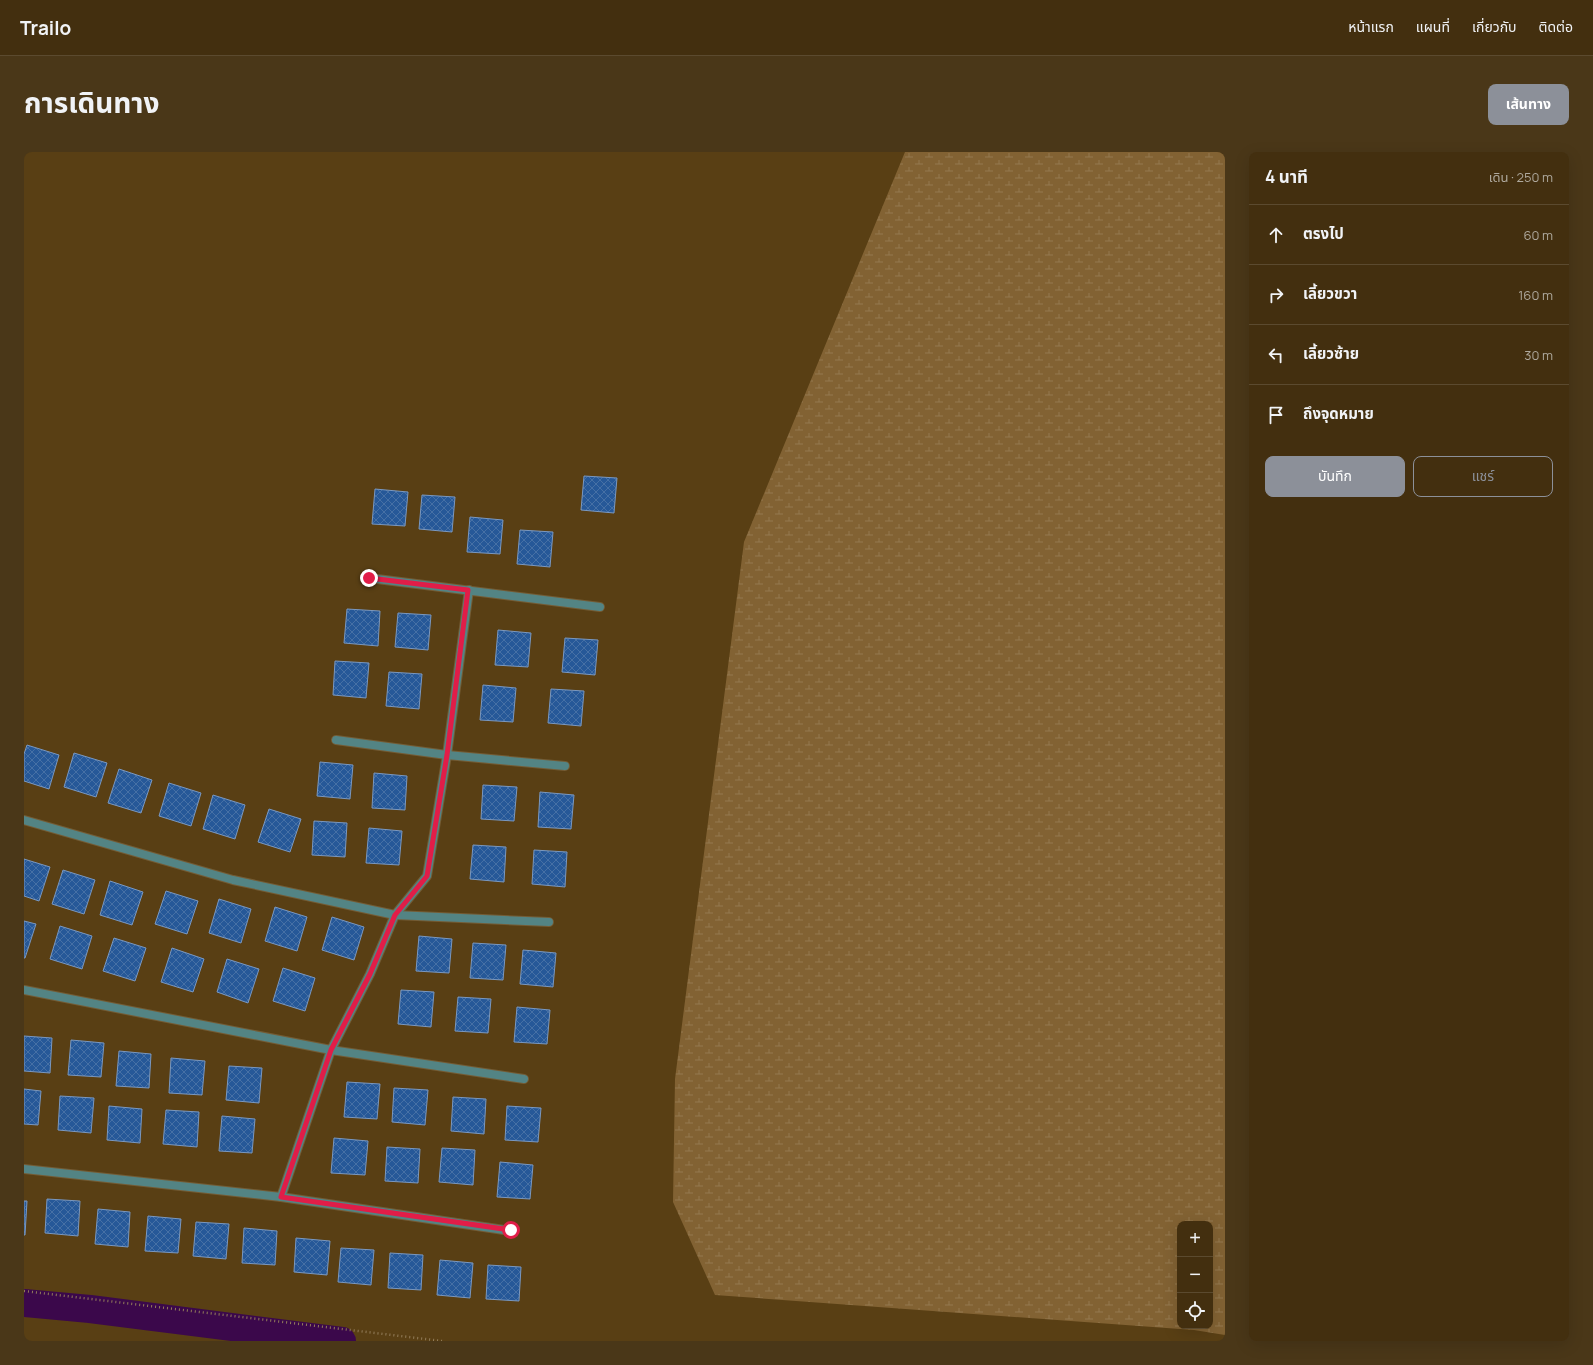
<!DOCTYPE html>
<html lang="th">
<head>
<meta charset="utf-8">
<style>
  :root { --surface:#432f0f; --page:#4a3718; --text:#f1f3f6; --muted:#afa99e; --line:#5b4a2f; --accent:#8c9099 }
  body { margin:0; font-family:Manrope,"Noto Sans Thai",sans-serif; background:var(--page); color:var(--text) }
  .controls { position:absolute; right:12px; bottom:12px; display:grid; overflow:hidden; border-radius:8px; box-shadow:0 4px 16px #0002 }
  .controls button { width:36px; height:36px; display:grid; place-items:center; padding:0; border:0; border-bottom:1px solid var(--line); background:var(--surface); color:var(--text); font:20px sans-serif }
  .stop { position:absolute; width:12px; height:12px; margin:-9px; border:3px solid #e11d48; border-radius:50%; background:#fff }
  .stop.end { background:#e11d48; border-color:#fff; box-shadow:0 1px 4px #0008 }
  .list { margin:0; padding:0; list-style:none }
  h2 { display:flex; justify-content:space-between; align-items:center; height:52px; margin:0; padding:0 16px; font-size:17px }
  h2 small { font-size:13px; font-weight:400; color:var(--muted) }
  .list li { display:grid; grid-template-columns:26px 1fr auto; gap:12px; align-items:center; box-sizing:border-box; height:60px; padding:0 16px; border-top:1px solid var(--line) }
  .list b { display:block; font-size:15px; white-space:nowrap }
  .list em { font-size:13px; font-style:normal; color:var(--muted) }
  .actions { display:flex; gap:8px; padding:12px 16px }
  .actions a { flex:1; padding:9px 0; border:1px solid var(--accent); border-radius:8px; text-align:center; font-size:14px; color:var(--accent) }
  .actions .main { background:var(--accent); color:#fff }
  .icon { flex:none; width:22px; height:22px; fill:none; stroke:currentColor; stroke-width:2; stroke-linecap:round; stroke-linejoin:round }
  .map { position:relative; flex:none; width:1201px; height:1189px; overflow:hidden; border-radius:8px }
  header { display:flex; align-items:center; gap:24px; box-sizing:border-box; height:56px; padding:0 20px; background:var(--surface); border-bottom:1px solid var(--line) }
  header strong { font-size:19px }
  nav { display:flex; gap:22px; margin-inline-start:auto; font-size:14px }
  .intro { display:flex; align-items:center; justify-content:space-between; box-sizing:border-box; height:96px; padding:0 24px }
  h1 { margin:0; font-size:28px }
  .button { padding:10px 18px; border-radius:8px; background:var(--accent); color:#fff; font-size:14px; font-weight:700 }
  main { display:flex; gap:24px; padding:0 24px }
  aside { flex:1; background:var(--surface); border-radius:8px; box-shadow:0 4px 16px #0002 }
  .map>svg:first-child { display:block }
  .wetland { fill:url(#wetland-marsh); fill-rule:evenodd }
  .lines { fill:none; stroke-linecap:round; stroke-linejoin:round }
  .canal { stroke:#3b084b; stroke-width:28 }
  .building { fill:url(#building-cross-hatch); stroke:#7a98c0 }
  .minor-casing { stroke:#745c35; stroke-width:10 }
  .path { stroke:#937d5a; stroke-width:2.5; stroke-dasharray:1 3; stroke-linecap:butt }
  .minor { stroke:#538484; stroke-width:8 }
  .route { stroke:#e11d48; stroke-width:5 }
</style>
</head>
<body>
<header>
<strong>Trailo</strong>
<nav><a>หน้าแรก</a><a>แผนที่</a><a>เกี่ยวกับ</a><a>ติดต่อ</a></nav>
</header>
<div class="intro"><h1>การเดินทาง</h1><a class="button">เส้นทาง</a></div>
<main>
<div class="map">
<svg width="1201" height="1189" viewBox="0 0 1201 1189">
  <defs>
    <pattern id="wetland-marsh" width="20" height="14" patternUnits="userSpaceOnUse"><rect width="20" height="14" fill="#826233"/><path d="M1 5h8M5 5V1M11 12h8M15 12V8" fill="none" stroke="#94784f"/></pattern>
    <pattern id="building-cross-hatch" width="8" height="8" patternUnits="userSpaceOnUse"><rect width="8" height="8" fill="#265898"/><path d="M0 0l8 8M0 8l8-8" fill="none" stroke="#4670a5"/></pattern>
  </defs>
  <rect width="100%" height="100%" fill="#593f14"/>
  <path class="wetland" d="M 881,0 L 1201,0 L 1201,1183 L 1170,1178 L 691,1143 L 649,1050 L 651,927 L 720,390 ZM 1156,1072 L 1186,1072 L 1186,1174 L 1156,1174 Z"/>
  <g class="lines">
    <path class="canal" d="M 0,1151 L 66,1157 L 318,1189"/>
  </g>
  <g class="building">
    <path d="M 560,324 L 593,326 L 590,361 L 557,358 Z"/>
    <path d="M 351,337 L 384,340 L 381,374 L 348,372 Z"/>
    <path d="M 398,343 L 431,345 L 428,380 L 395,377 Z"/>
    <path d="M 446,365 L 479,368 L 476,402 L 443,400 Z"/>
    <path d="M 496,378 L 529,380 L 526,415 L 493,412 Z"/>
    <path d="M 323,457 L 356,459 L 354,494 L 320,491 Z"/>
    <path d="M 374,461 L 407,463 L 404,498 L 371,495 Z"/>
    <path d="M 474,478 L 507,481 L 504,515 L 471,513 Z"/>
    <path d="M 541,486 L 574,488 L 571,523 L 538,520 Z"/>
    <path d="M 311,509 L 345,511 L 342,546 L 309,543 Z"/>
    <path d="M 365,520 L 398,522 L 395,557 L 362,554 Z"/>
    <path d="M 459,533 L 492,536 L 489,570 L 456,568 Z"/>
    <path d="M 527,537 L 560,539 L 557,574 L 524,571 Z"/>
    <path d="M 3,593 L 35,603 L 25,637 L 0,629 L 0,602 Z"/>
    <path d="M 50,601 L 83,611 L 72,645 L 40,635 Z"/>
    <path d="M 296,610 L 329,613 L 326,647 L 293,644 Z"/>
    <path d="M 95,617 L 128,628 L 117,661 L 84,651 Z"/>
    <path d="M 350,621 L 383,624 L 381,658 L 348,656 Z"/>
    <path d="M 145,631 L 177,641 L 167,674 L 135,664 Z"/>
    <path d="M 459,633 L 493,635 L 490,669 L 457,667 Z"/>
    <path d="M 516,640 L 550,643 L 547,677 L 514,675 Z"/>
    <path d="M 189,643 L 221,653 L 211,687 L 179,677 Z"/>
    <path d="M 245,657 L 277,667 L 266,700 L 234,690 Z"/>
    <path d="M 290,669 L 323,671 L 321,705 L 288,703 Z"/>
    <path d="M 345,676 L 378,679 L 375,713 L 342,711 Z"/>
    <path d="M 449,693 L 482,695 L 480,730 L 446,727 Z"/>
    <path d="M 510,698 L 543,700 L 541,735 L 508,732 Z"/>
    <path d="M 0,707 L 26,715 L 15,749 L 0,744 Z"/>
    <path d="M 39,718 L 71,728 L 60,762 L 28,752 Z"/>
    <path d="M 86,729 L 119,740 L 108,773 L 76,763 Z"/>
    <path d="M 142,739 L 174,749 L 163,782 L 131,772 Z"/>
    <path d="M 195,747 L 227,757 L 217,791 L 185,781 Z"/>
    <path d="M 251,755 L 283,765 L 273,799 L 241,789 Z"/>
    <path d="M 308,765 L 340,775 L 330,808 L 298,798 Z"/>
    <path d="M 0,769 L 12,772 L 1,806 L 0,806 Z"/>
    <path d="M 36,774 L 68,784 L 58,817 L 26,807 Z"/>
    <path d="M 395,784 L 428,787 L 425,821 L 392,819 Z"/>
    <path d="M 90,786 L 122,796 L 111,829 L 79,819 Z"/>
    <path d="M 449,791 L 482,793 L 479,828 L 446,826 Z"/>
    <path d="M 148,796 L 180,807 L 169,840 L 137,830 Z"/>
    <path d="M 499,798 L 532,801 L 529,835 L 496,832 Z"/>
    <path d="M 203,807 L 235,817 L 224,851 L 193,840 Z"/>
    <path d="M 259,816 L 291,826 L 281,859 L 249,849 Z"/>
    <path d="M 377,838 L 410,840 L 407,875 L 374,872 Z"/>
    <path d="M 434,845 L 467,847 L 464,881 L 431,879 Z"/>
    <path d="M 493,855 L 526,858 L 523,892 L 490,890 Z"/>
    <path d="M 0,884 L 28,886 L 26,921 L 0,919 Z"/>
    <path d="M 47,888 L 80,891 L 77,925 L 44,923 Z"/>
    <path d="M 95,899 L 127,902 L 125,936 L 92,934 Z"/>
    <path d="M 147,906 L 181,909 L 178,943 L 145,941 Z"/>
    <path d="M 205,914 L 238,916 L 235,951 L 202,948 Z"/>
    <path d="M 323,930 L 356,932 L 353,967 L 320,965 Z"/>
    <path d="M 370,936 L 404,938 L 401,973 L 368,970 Z"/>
    <path d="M 0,937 L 17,939 L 14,973 L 0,972 Z"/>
    <path d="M 36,944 L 70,946 L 67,981 L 34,978 Z"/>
    <path d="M 429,945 L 462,947 L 460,982 L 427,979 Z"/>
    <path d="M 85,954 L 118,957 L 116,991 L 83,988 Z"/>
    <path d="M 483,954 L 517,956 L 514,990 L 481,988 Z"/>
    <path d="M 142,958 L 175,960 L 173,995 L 139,992 Z"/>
    <path d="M 198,964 L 231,967 L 228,1001 L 195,999 Z"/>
    <path d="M 310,986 L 344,989 L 341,1023 L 307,1021 Z"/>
    <path d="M 363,995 L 396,997 L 394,1031 L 361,1029 Z"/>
    <path d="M 418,996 L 451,998 L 449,1033 L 415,1030 Z"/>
    <path d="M 476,1010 L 509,1013 L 506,1047 L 473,1045 Z"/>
    <path d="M 23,1047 L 56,1049 L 54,1084 L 21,1081 Z"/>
    <path d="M 0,1049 L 3,1049 L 1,1083 L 0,1083 Z"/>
    <path d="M 74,1057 L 106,1060 L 104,1095 L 71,1092 Z"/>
    <path d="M 124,1064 L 157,1067 L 154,1101 L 121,1099 Z"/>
    <path d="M 172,1070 L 205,1072 L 202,1107 L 169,1104 Z"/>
    <path d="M 220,1076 L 253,1079 L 251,1113 L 218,1111 Z"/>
    <path d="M 272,1086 L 306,1089 L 303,1123 L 270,1120 Z"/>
    <path d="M 317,1096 L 350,1098 L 347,1133 L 314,1130 Z"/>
    <path d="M 366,1101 L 399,1103 L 397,1138 L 364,1136 Z"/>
    <path d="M 416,1108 L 449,1111 L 446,1146 L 413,1143 Z"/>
    <path d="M 464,1113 L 497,1115 L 495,1149 L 462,1147 Z"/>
  </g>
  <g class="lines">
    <g class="minor-casing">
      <g id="minor">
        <path d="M 345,426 L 576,455"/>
        <path d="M 312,588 L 423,603 L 541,614"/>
        <path d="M 0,668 L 209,728 L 371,763 L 525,770"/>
        <path d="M 0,838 L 307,898 L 500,927"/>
        <path d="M 0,1017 L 257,1045 L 487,1079"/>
        <path d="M 257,1045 L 307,898 L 346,822 L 371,763 L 403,724 L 423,603 L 445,438"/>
      </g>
    </g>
    <path class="path" d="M 0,1139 L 418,1189"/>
    <use href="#minor" class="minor"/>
  </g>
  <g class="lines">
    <path class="route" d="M 345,426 L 444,438 L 423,603 L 403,724 L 371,763 L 346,822 L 307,898 L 257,1045 L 487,1078"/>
  </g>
</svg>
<div class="controls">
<button>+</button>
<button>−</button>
<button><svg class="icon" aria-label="locate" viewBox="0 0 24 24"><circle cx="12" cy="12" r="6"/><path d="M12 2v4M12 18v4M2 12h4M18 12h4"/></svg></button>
</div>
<div class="stop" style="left:487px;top:1078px"></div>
<div class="stop end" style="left:345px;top:426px"></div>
</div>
<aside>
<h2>4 นาที<small>เดิน · 250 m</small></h2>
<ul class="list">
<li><svg class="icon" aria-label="ahead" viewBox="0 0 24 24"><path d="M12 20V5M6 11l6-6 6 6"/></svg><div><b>ตรงไป</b></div><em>60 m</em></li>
<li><svg class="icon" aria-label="right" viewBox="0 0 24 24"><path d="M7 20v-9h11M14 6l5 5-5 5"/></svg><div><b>เลี้ยวขวา</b></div><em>160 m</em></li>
<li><svg class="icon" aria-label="left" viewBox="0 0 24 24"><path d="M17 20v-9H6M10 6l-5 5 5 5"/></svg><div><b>เลี้ยวซ้าย</b></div><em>30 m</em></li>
<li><svg class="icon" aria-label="arrive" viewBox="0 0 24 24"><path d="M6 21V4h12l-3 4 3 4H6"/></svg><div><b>ถึงจุดหมาย</b></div></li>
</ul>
<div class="actions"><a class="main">บันทึก</a><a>แชร์</a></div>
</aside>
</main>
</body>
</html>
